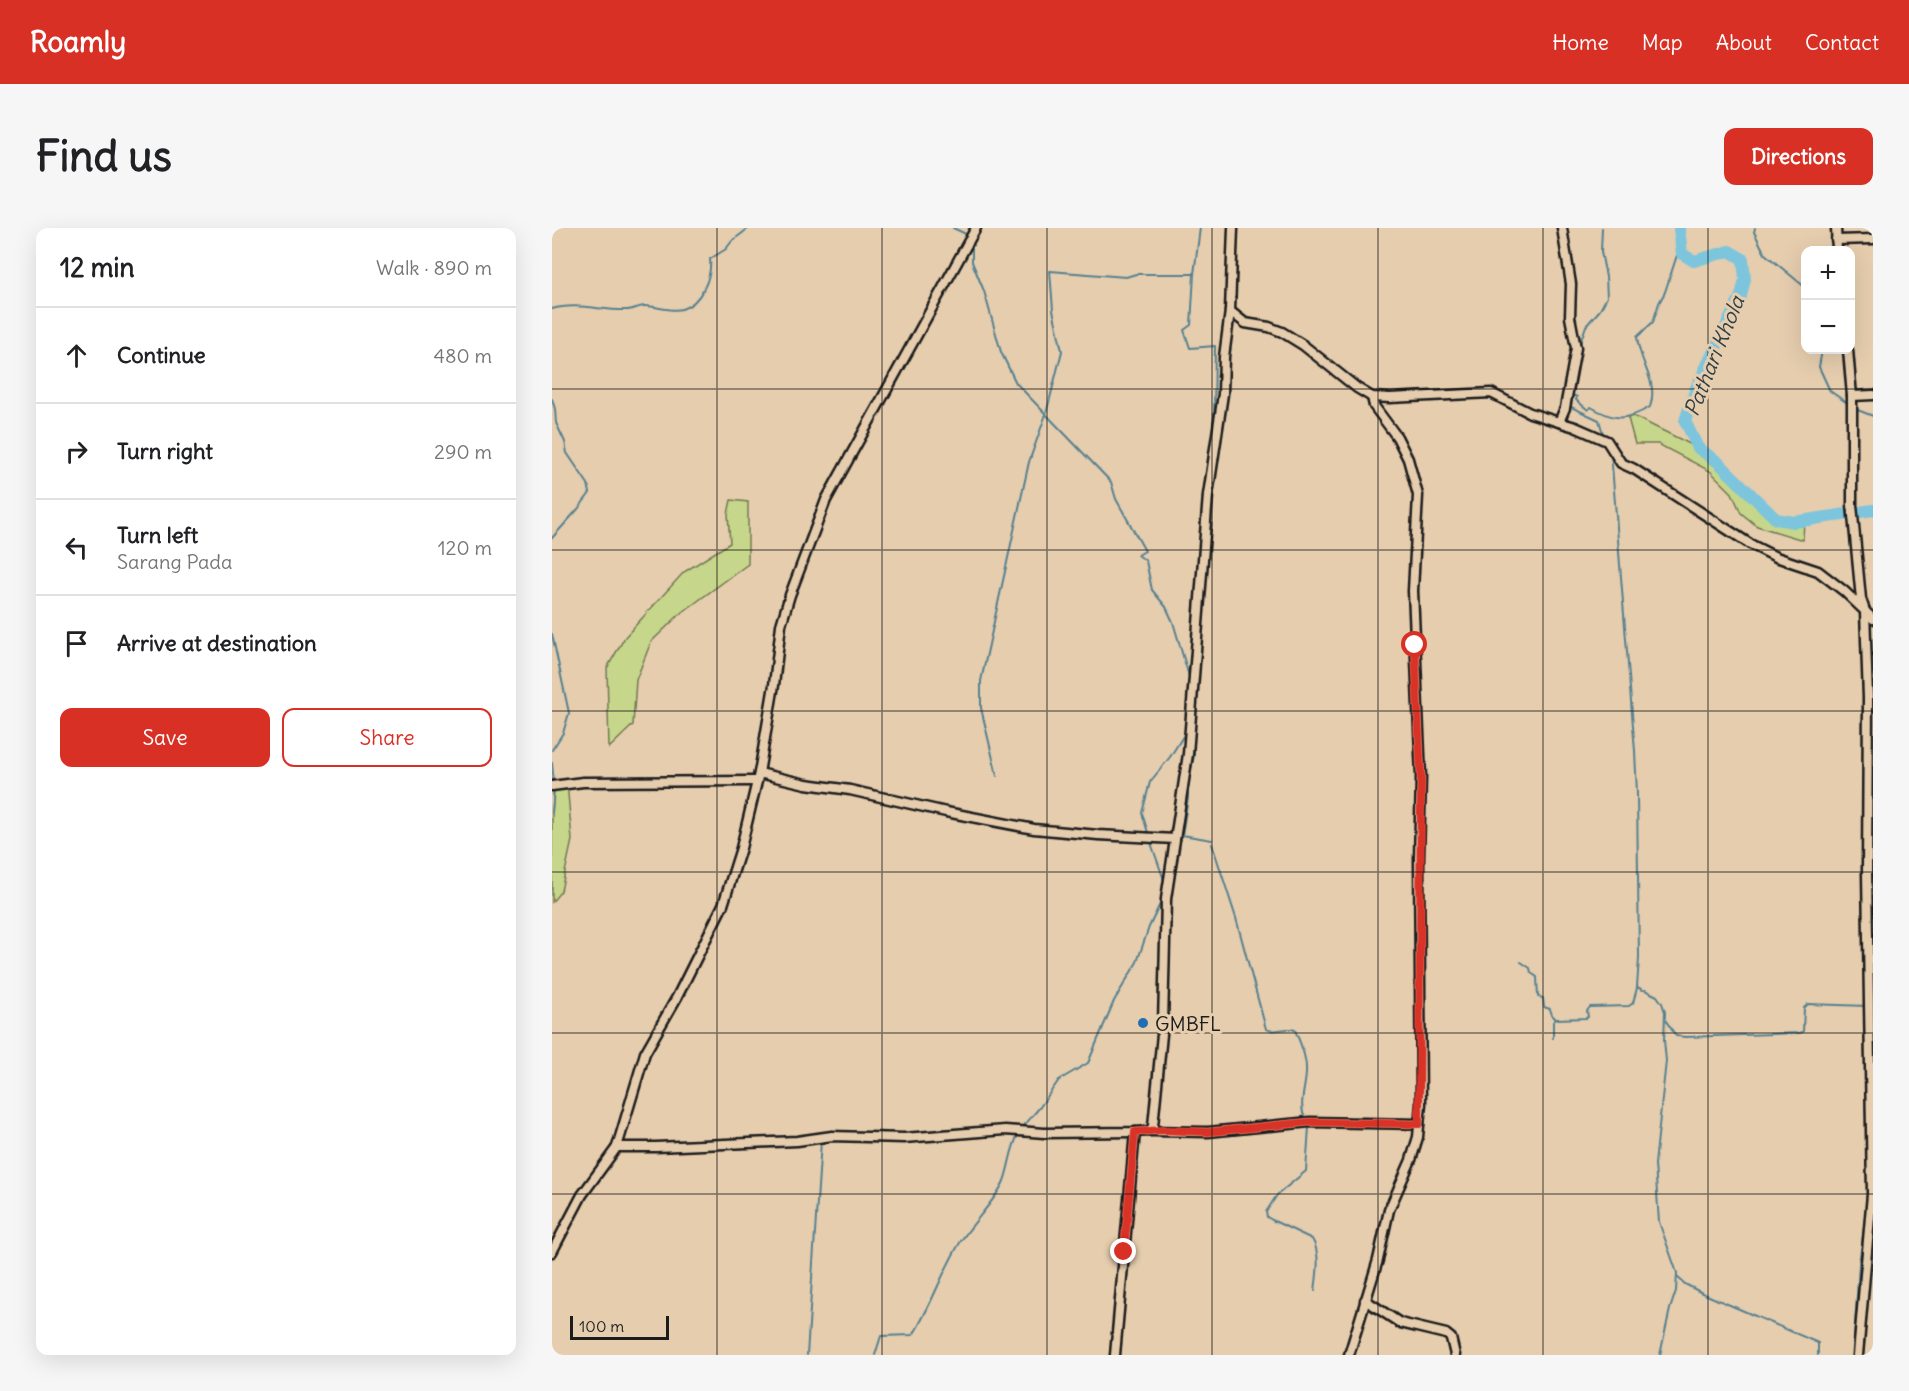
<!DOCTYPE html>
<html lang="en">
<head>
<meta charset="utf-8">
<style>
  :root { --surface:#fff; --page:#f6f6f6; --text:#202124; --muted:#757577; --line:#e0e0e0; --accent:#d93025 }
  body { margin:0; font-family:Delius,sans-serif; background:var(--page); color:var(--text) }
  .controls { position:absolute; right:18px; top:18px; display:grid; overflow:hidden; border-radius:12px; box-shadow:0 6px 24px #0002 }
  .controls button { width:54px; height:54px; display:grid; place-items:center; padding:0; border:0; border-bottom:2px solid var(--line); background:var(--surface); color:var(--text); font:30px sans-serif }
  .scale { position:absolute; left:18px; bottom:15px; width:99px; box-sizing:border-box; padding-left:6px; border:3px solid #1c1c1c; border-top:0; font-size:16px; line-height:21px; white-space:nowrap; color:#1c1c1c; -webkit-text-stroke:4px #e6cdae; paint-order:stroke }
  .stop { position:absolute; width:18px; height:18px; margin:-14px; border:4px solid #d93025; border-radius:50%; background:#fff }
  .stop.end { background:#d93025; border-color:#fff; box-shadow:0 2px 6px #0008 }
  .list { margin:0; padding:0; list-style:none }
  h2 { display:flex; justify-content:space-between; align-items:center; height:78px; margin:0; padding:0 24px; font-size:26px }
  h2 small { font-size:20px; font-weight:400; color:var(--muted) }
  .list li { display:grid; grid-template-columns:39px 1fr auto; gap:18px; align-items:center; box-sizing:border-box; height:96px; padding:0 24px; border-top:2px solid var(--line) }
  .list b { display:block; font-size:22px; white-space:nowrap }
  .list p { margin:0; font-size:20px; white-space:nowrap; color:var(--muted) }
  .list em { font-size:20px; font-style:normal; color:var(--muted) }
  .actions { display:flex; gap:12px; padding:18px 24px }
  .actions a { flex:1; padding:14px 0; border:2px solid var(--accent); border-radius:12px; text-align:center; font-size:21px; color:var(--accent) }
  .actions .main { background:var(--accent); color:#fff }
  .icon { flex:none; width:33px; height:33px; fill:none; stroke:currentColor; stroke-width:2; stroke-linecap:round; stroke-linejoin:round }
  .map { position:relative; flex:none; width:1321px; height:1127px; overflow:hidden; border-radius:12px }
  header { display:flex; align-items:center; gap:36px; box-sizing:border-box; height:84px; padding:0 30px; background:var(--accent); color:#fff }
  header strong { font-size:28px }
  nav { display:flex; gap:33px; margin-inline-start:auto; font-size:21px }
  .intro { display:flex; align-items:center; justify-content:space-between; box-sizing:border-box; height:144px; padding:0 36px }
  h1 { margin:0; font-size:42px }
  .button { padding:15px 27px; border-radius:12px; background:var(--accent); color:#fff; font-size:21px; font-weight:700 }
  main { display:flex; gap:36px; padding:0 36px }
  aside { flex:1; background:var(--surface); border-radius:12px; box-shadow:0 6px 24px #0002 }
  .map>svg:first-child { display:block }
  .green { fill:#c6d68a; stroke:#717953; stroke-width:1.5 }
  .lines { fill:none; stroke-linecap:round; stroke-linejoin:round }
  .stream { stroke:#568190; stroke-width:2 }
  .river { stroke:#7cc5dd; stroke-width:12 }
  .minor-casing { stroke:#1c1c1c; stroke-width:13 }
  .minor { stroke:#e6cdae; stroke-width:8 }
  .route { stroke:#d93025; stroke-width:8 }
  .grid { fill:none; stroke:#1c1c1c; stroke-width:1.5; stroke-opacity:0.55 }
  .poi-dot { fill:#1f6fb2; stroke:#e6cdae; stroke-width:2 }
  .labels { text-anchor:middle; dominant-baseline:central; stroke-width:6; stroke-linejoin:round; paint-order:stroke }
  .poi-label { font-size:20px; fill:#1c1c1c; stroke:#e6cdae; text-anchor:start }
  .water-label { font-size:21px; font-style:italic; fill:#2f3e43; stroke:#e6cdae }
</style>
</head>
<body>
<header>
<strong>Roamly</strong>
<nav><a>Home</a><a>Map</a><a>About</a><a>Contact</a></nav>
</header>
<div class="intro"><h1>Find us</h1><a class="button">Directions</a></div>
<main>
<aside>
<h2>12 min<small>Walk · 890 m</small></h2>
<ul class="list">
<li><svg class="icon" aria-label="ahead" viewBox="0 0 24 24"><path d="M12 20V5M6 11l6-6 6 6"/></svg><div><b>Continue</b></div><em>480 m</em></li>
<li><svg class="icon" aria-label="right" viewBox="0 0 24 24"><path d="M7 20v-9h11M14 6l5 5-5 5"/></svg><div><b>Turn right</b></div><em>290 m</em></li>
<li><svg class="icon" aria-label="left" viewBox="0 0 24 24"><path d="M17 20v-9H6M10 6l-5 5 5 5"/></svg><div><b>Turn left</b><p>Sarang Pada</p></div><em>120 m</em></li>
<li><svg class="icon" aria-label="arrive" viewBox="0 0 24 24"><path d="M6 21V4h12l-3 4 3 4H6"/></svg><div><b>Arrive at destination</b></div></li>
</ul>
<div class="actions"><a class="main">Save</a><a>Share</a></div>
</aside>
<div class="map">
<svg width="1321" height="1127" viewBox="0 0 1321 1127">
  <rect width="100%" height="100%" fill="#e6cdae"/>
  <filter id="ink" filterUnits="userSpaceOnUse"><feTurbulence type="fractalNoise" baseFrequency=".0167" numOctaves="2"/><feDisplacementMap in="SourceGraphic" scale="12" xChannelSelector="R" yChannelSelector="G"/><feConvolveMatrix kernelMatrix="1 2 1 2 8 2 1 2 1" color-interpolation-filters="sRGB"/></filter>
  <g filter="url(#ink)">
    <g class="green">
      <path d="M 1081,188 L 1146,220 L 1166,234 L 1224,291 L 1242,294 L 1252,292 L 1251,312 L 1205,298 L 1189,285 L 1180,265 L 1158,243 L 1106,216 L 1083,216 L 1076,190 Z"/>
      <path d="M 179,272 L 196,274 L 196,336 L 128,386 L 99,414 L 84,452 L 81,497 L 57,520 L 55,440 L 73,409 L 132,344 L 178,315 L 176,286 Z"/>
      <path d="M 15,554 L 20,612 L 9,663 L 0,674 L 0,585 L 2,557 Z"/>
    </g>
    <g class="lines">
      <g class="stream">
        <path d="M 401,0 L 416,7"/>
        <path d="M 648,0 L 642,46 L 639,97 L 632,102 L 638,120 L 663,118 L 662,190 L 657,234"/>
        <path d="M 1203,0 L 1202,4 L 1213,26 L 1254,60"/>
        <path d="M 420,13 L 420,34 L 432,63 L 449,124 L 464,155 L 559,254 L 564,271 L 593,323 L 586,327 L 594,333 L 600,362 L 614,379 L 621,394 L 638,452"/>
        <path d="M 0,81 C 25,74 50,83 75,82 C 81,82 87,78 93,78 C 105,78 118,84 130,81 C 149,75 160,49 158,31 L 174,21 L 180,13 L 197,0"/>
        <path d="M 1027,118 L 1034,98 L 1048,82 L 1055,69 L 1054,49 L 1049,24 L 1050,0"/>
        <path d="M 1270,122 L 1267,139 L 1278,163 L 1298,177"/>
        <path d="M 1018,166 L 1025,169 L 1024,172 L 1036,182 L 1039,179 C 1063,193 1074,193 1098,179 C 1107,154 1087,135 1085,109 L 1101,94 L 1107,75 L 1113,64 L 1128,18"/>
        <path d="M 0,171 L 3,181 L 4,195 L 13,214 L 15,225 L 36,256 L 38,265 L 26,281 L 0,310"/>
        <path d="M 1017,178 L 1047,192 L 1052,209"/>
        <path d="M 1303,181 L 1321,188"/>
        <path d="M 1059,225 L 1083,523 L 1085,566 L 1087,730 L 1085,759 L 1091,762"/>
        <path d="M 0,406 L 17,485 L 11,505 L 0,522"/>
        <path d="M 635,493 L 635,472 L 638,460"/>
        <path d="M 642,501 L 642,528 L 636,554 L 636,570 L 630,607 L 660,612"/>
        <path d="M 0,535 L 2,556"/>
        <path d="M 445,548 L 429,480 L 429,453 L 477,234 L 494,186 L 510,123 L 501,82 L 498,43 L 574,49 L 584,46 L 642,46"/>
        <path d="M 0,585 L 2,561"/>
        <path d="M 597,608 L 590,585 L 598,554 L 618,529 L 635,502"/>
        <path d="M 660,616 L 684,690 L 714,801 C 723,806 733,798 743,802 C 748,814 755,830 754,844 C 754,859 746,876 753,891"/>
        <path d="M 969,734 L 978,740 L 979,745 L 985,749 L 986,769 L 991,770 L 992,779 L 998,781 L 1000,787 L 1004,791 L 1034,790 L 1036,789 L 1035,783 L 1038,779 L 1077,778 L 1081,775 L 1085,760"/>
        <path d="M 1093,762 L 1105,768 L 1110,775 L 1113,784 L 1112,812 L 1114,833 L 1103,936 L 1107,994 L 1125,1045 L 1124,1063 L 1118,1081 L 1108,1127"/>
        <path d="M 1114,793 L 1124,808 L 1134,809 L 1247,805 L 1251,804 L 1252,780 L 1256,776 L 1316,778"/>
        <path d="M 1001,810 L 1001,794 L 1004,791"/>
        <path d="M 755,897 L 757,899 L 754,943 L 725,967 L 714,984 L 715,989 L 720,992 L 760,1011 C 769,1025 765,1047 763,1063"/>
        <path d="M 469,901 L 488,879 L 507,852 L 536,835 L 562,773 L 585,734 L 597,699 L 609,674 L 612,652 L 598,612"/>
        <path d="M 1125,1049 L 1133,1056 L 1150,1065 L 1266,1115 L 1266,1127"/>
        <path d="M 255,1127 L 269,913"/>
        <path d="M 323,1127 L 329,1108 L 361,1107 C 380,1077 390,1043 409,1013 C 421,994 444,972 452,953 C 458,937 458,921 467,905"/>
        <path d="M 1301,1127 L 1307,1036 L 1314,987"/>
        <path d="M 1311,1127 L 1318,1040 L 1321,1040"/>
      </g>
      <path class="river" d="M 1127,0 L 1130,26 L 1142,33 L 1177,23 L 1191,31 L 1193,51 L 1189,68 L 1144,160 L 1133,193 L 1146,220 L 1166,234 L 1224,291 L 1242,294 L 1321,282"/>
      <g class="minor-casing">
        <g id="minor">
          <path d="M 1284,0 L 1285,22"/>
          <path d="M 1284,12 L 1321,11"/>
          <path d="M 678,83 L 693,95 L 717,99 L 730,104 L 751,117 L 805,160 L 820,169 L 838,170 L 939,165 L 978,185 L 1023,199 L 1055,213 L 1069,235 L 1082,241 L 1198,316 L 1224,329 L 1266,343 L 1292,363 L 1313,383 L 1316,470 L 1315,645 L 1320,966 L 1306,1127"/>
          <path d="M 1296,122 L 1300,168 L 1300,277 L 1309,371 L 1313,383 L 1321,391"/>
          <path d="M 1300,168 L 1321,167"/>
          <path d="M 1007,194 L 1013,180 L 1024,120 L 1018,89 L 1019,56 L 1010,0"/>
          <path d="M 207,545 L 254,556 L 298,562 L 394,584 L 482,601 L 546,607 L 623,611"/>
          <path d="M 0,558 L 31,554 L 205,553"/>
          <path d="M 598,903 L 656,904 L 758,894 L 867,896"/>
          <path d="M 65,919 L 104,919 L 245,913 L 280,908 L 352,910 L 453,902 L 492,905 L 583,904 L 598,903 L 601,898 L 611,796 L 614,671 L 636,526 L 656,267 L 671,166 L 672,129 L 678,83 L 681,0"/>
          <path d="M 0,1024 L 30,967 L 65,919 L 93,825 L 125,769 L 171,677 L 189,620 L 207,545 L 222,457 L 229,397 L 238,367 L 274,272 L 424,0"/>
          <path d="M 813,1072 L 848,1095 L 894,1106 L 899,1110 L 903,1127"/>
          <path d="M 563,1127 L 583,904"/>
          <path d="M 797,1127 L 826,1032 L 837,982 L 859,932 L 866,909 L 869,876 L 867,631 L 869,549 L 861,363 L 866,267 L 856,231 L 845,209 L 822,178 L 820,169"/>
        </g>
      </g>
      <use href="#minor" class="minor"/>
    </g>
  </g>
  <g class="lines" filter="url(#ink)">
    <path class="route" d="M 572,1024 L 583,904 L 612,902 L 656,904 L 758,894 L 867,896 L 869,549 L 863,417"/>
  </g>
  <path class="grid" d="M 165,0 L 165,1127M 330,0 L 330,1127M 495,0 L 495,1127M 660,0 L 660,1127M 826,0 L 826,1127M 991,0 L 991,1127M 1156,0 L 1156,1127M 0,161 L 1321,161M 0,322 L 1321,322M 0,483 L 1321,483M 0,644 L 1321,644M 0,805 L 1321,805M 0,966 L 1321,966"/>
  <circle class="poi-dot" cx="591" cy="795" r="6"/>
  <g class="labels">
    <g class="poi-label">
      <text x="603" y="795">GMBFL</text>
    </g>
    <g class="water-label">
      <text transform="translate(1162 128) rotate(-68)">Pathari Khola</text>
    </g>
  </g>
</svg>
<div class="controls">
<button>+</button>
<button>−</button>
</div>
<div class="scale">100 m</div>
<div class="stop" style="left:863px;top:417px"></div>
<div class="stop end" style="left:572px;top:1024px"></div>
</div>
</main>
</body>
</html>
